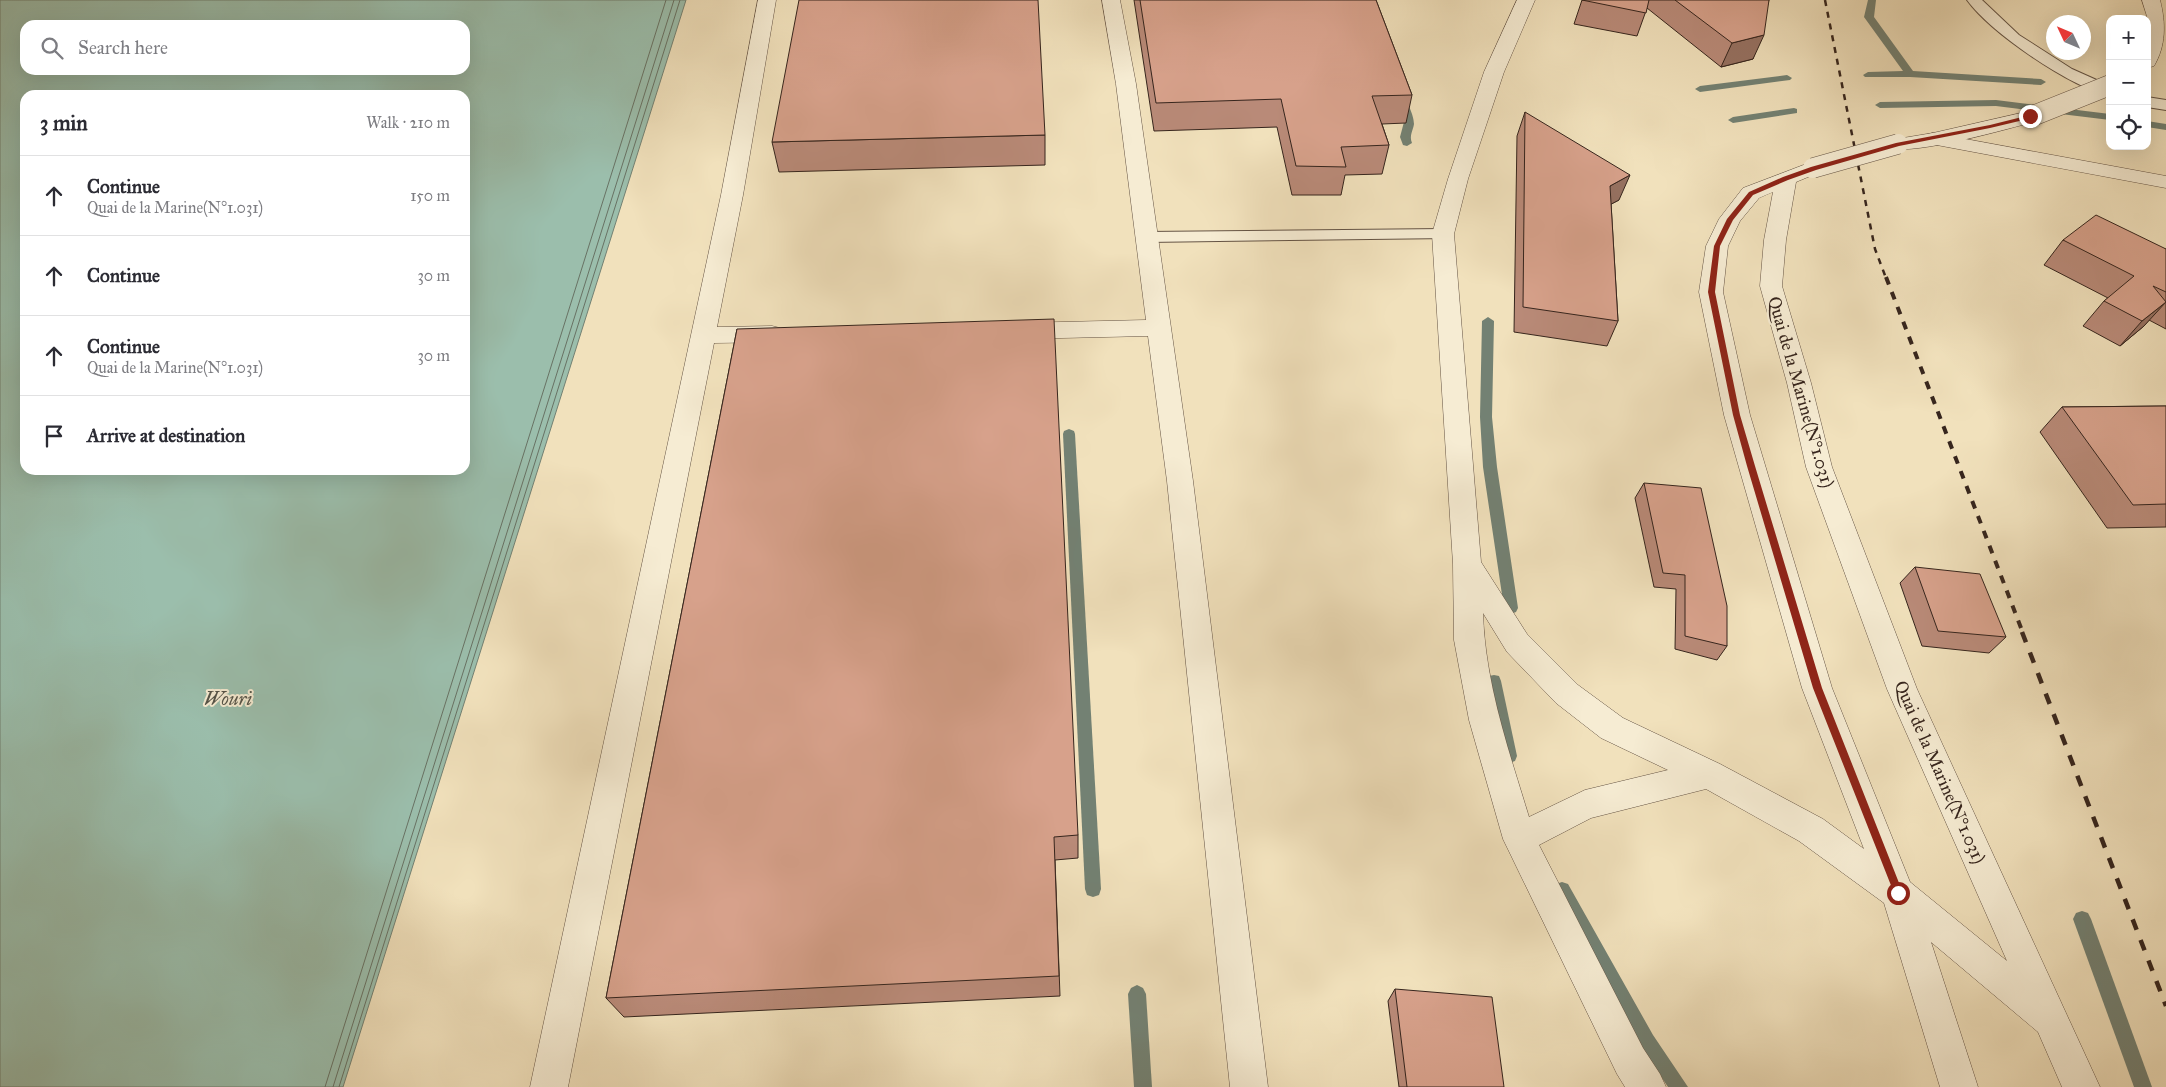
<!DOCTYPE html>
<html lang="en">
<head>
<meta charset="utf-8">
<style>
  :root { --surface:#fff; --page:#f7f7f7; --text:#2b2b33; --muted:#7c7c81; --line:#e1e1e2 }
  body { margin:0; font-family:"IM FELL Great Primer",serif; background:var(--page); color:var(--text) }
  .controls { position:absolute; right:15px; top:15px; display:grid; overflow:hidden; border-radius:10px; box-shadow:0 5px 20px #0002 }
  .controls button { width:45px; height:45px; display:grid; place-items:center; padding:0; border:0; border-bottom:1px solid var(--line); background:var(--surface); color:var(--text); font:25px sans-serif }
  .compass { position:absolute; left:2046px; top:15px; width:45px; height:45px; border-radius:50%; background:var(--surface); box-shadow:0 5px 20px #0002; rotate:314deg }
  .stop { position:absolute; width:15px; height:15px; margin:-11px; border:4px solid #8f2418; border-radius:50%; background:#fff }
  .stop.end { background:#8f2418; border-color:#fff; box-shadow:0 1px 5px #0008 }
  .list { margin:0; padding:0; list-style:none }
  h2 { display:flex; justify-content:space-between; align-items:center; height:65px; margin:0; padding:0 20px; font-size:21px }
  h2 small { font-size:16px; font-weight:400; color:var(--muted) }
  .list li { display:grid; grid-template-columns:32px 1fr auto; gap:15px; align-items:center; box-sizing:border-box; height:80px; padding:0 20px; border-top:1px solid var(--line) }
  .list b { display:block; font-size:19px; white-space:nowrap }
  .list p { margin:0; font-size:16px; white-space:nowrap; color:var(--muted) }
  .list em { font-size:16px; font-style:normal; color:var(--muted) }
  .icon { flex:none; width:28px; height:28px; fill:none; stroke:currentColor; stroke-width:2; stroke-linecap:round; stroke-linejoin:round }
  .map { position:relative; flex:none; width:2166px; height:1087px; overflow:hidden }
  .search { position:absolute; background:var(--surface); box-shadow:0 5px 20px #0002; left:20px; top:20px; width:450px; height:55px; display:flex; align-items:center; gap:12px; box-sizing:border-box; padding:0 18px; border-radius:15px; color:var(--muted); font-size:19px }
  .panel { position:absolute; background:var(--surface); box-shadow:0 5px 20px #0002; left:20px; top:90px; width:450px; height:385px; border-radius:15px }
  .map>svg:first-child { display:block }
  .water { fill:#9bbeac; stroke:#738173; fill-rule:evenodd }
  .lines { fill:none; stroke-linecap:round; stroke-linejoin:round }
  .shore { stroke:#687264; stroke-width:1 }
  .stream { fill:#738173; fill-rule:evenodd }
  .service-casing { stroke:#655445; stroke-width:2 }
  .minor-casing { stroke:#655445; stroke-width:1 }
  .tertiary-casing { stroke:#655445; stroke-width:1 }
  .service { fill:#f6ecd3; fill-rule:evenodd }
  .minor { fill:#f6ecd3; fill-rule:evenodd }
  .tertiary { fill:#f6ecd3; fill-rule:evenodd }
  .rail-far2 { stroke:#36251d; stroke-width:2.5; stroke-dasharray:6 6; stroke-linecap:butt }
  .rail-far1 { stroke:#36251d; stroke-width:4; stroke-dasharray:8 8; stroke-linecap:butt }
  .rail { stroke:#36251d; stroke-width:4.5; stroke-dasharray:11 11; stroke-linecap:butt }
  .tertiary-bridge-casing { stroke:#655445; stroke-width:21; stroke-linecap:butt }
  .tertiary-bridge { stroke:#f6ecd3; stroke-width:20 }
  .wall { fill:#b98a78; stroke:#36251d }
  .shaded-wall { fill:#967161; stroke:#36251d }
  .building { fill:#d7a18b; stroke:#36251d }
  .route { fill:#8f2418 }
  .labels { text-anchor:middle; dominant-baseline:central; stroke-width:4; stroke-linejoin:round; paint-order:stroke }
  .street-label { font-size:18px; fill:#36251d; stroke:#f6ecd3 }
  .water-label { font-size:19px; font-style:italic; fill:#545348; stroke:#f6ecd3 }
</style>
</head>
<body>
<div class="map">
<svg width="2166" height="1087" viewBox="0 0 2166 1087">
  <rect width="100%" height="100%" fill="#f1e1bc"/>
  <filter id="stains"><feTurbulence type="fractalNoise" baseFrequency=".004" numOctaves="4"/><feColorMatrix values="0 0 0 0 .2 0 0 0 0 .09 0 0 0 0 .02 0 0 0 .5 -.17"/></filter>
  <radialGradient id="worn" r=".72"><stop offset=".6" stop-color="#630" stop-opacity="0"/><stop offset="1" stop-color="#630" stop-opacity=".3"/></radialGradient>
  <path class="water" d="M 0,0 L 686,0 L 343,1087 L 0,1087 ZM 25,25 L 465,25 L 465,70 L 25,70 ZM 25,95 L 465,95 L 465,470 L 25,470 Z"/>
  <g class="lines">
    <g class="shore">
      <path d="M 325,1087 L 666,0"/>
      <path d="M 333,1087 L 674,0"/>
      <path d="M 339,1087 L 680,0"/>
    </g>
    <g class="stream">
      <path d="M 1868,0 L 1876,0 L 1874,17 L 1913,71 L 2041,79 L 2046,82 L 2041,85 L 1910,77 L 1865,77 L 1863,75 L 1868,72 L 1903,71 L 1864,17 Z"/>
      <path d="M 1787,75 L 1792,78 L 1790,80 L 1700,92 L 1695,89 L 1700,86 Z"/>
      <path d="M 1400,96 C 1407,98 1414,116 1414,124 C 1413,131 1409,135 1412,143 L 1407,146 L 1403,145 L 1400,137 L 1404,122 L 1395,99 Z"/>
      <path d="M 1996,100 L 2110,114 L 2110,120 L 1996,106 L 1880,108 L 1875,105 L 1880,102 Z"/>
      <path d="M 1794,108 L 1797,109 L 1797,113 L 1733,123 L 1728,120 L 1733,117 Z"/>
      <path d="M 2147,121 L 2166,124 L 2166,130 L 2147,127 Z"/>
      <path d="M 1488,317 L 1494,321 L 1492,417 L 1497,467 L 1518,608 L 1516,612 L 1511,614 L 1506,612 L 1504,608 L 1483,467 L 1480,417 L 1482,321 Z"/>
      <path d="M 1069,429 L 1074,431 L 1075,434 L 1101,889 L 1099,895 L 1093,897 L 1087,895 L 1085,889 L 1063,434 L 1064,431 Z"/>
      <path d="M 1494,675 L 1499,676 L 1501,681 L 1517,756 L 1515,761 L 1509,763 L 1503,761 L 1501,756 L 1487,681 L 1489,676 Z"/>
      <path d="M 1562,882 L 1568,884 L 1653,1035 L 1688,1087 L 1668,1087 L 1641,1047 L 1556,896 L 1554,890 L 1556,884 Z"/>
      <path d="M 2082,911 L 2088,913 L 2091,919 L 2152,1087 L 2134,1087 L 2073,919 L 2076,913 Z"/>
      <path d="M 1137,985 L 1143,988 L 1146,994 L 1152,1087 L 1134,1087 L 1128,994 L 1131,988 Z"/>
    </g>
    <g class="service-casing">
      <g id="service">
        <path d="M 1967,0 L 1982,0 L 2019,35 L 2072,69 L 2110,86 L 2110,96 C 2070,87 1991,33 1967,0 Z"/>
        <path d="M 2147,97 L 2166,100 L 2166,110 L 2147,107 Z"/>
        <path d="M 1443,229 L 1449,230 L 1451,234 L 1449,238 L 1147,242 L 1141,241 L 1138,237 L 1141,233 L 1147,232 Z"/>
      </g>
    </g>
    <g class="minor-casing">
      <g id="minor">
        <path d="M 758,0 L 776,0 L 743,195 L 717,327 L 772,326 L 780,328 L 784,334 L 780,340 L 772,342 L 714,343 L 568,1087 L 530,1087 L 721,195 Z"/>
        <path d="M 1102,0 L 1120,0 L 1136,84 L 1193,481 L 1268,1087 L 1230,1087 L 1167,481 L 1148,336 L 1018,339 L 1010,337 L 1006,331 L 1010,325 L 1018,323 L 1146,320 L 1116,84 Z"/>
        <path d="M 1933,133 L 2166,176 L 2166,188 L 1926,143 L 1923,139 L 1926,135 Z"/>
      </g>
    </g>
    <g class="tertiary-casing">
      <g id="tertiary">
        <path d="M 1517,0 L 1535,0 L 1504,72 L 1468,179 L 1454,234 L 1481,562 L 1527,634 L 1578,685 L 1623,718 L 1720,764 L 1823,819 L 1864,849 L 1802,688 L 1724,415 L 1699,292 L 1706,246 L 1719,219 L 1743,188 L 1806,164 L 1813,162 L 1820,164 L 1823,168 L 1820,172 L 1796,182 L 1786,240 L 1782,286 L 1811,383 L 1832,467 L 1917,689 L 2100,1087 L 2062,1087 L 2038,1032 L 1931,942 L 1978,1087 L 1940,1087 L 1884,903 L 1799,841 L 1706,789 L 1591,818 L 1539,845 L 1643,1048 L 1660,1074 L 1666,1087 L 1625,1087 L 1617,1074 L 1503,839 L 1469,720 L 1454,640 L 1453,564 L 1432,234 L 1448,179 L 1484,72 ZM 1773,192 L 1764,240 L 1760,286 L 1787,383 L 1806,467 L 1887,689 L 2007,961 L 1910,882 L 1832,688 L 1750,415 L 1723,292 L 1728,246 L 1740,221 L 1759,198 ZM 1483,613 L 1507,652 L 1556,703 L 1601,738 L 1668,770 L 1585,790 L 1529,817 C 1509,751 1485,683 1483,613 Z"/>
        <path d="M 2142,0 L 2160,0 C 2166,23 2166,46 2154,66 L 2147,68 L 2149,23 Z"/>
        <path d="M 2030,111 L 2037,113 L 2040,117 L 2037,121 C 2007,129 1916,155 1891,148 L 1888,144 L 1891,140 L 1933,133 Z"/>
      </g>
    </g>
    <use href="#service" class="service"/>
    <use href="#minor" class="minor"/>
    <use href="#tertiary" class="tertiary"/>
    <path class="rail-far2" d="M 1825,0 L 1875,249 L 1886,278"/>
    <path class="rail-far1" d="M 1886,277 L 2023,633"/>
    <path class="rail" d="M 2022,632 L 2166,1006"/>
    <g class="tertiary-bridge-casing">
      <g id="tertiary-bridge">
        <path d="M 2030,117 L 2110,85"/>
        <path d="M 1813,168 L 1898,144"/>
      </g>
    </g>
    <use href="#tertiary-bridge" class="tertiary-bridge"/>
  </g>
  <g class="wall">
    <path d="M 1134,0 L 1376,0 L 1412,95 L 1406,123 L 1382,124 L 1389,145 L 1382,174 L 1345,175 L 1341,195 L 1292,195 L 1277,127 L 1154,131 Z"/>
    <path d="M 1582,0 L 1769,0 L 1753,59 L 1721,67 L 1647,8 L 1637,36 L 1574,24 Z"/>
    <path d="M 1525,112 L 1619,200 L 1611,204 L 1618,321 L 1607,346 L 1514,332 L 1517,136 Z"/>
    <path d="M 1045,135 L 1045,165 L 779,172 L 772,142 Z"/>
    <path d="M 2063,240 L 2166,249 L 2166,329 L 2149,320 L 2144,326 L 2120,346 L 2083,326 L 2104,301 L 2108,298 L 2044,265 Z"/>
    <path d="M 737,329 L 1078,835 L 1078,858 L 1055,860 L 1060,996 L 624,1017 L 606,998 Z"/>
    <path d="M 2166,406 L 2166,527 L 2107,528 L 2040,432 L 2062,407 Z"/>
    <path d="M 1644,483 L 1727,646 L 1717,660 L 1675,649 L 1676,589 L 1654,587 L 1635,498 Z"/>
    <path d="M 1915,567 L 2006,637 L 1989,653 L 1922,646 L 1900,583 Z"/>
    <path d="M 1395,989 L 1504,1087 L 1399,1087 L 1388,1001 Z"/>
  </g>
  <g class="shaded-wall">
    <path d="M 1764,35 L 1753,59 L 1721,67 L 1732,43 Z"/>
    <path d="M 1630,175 L 1619,200 L 1600,210 L 1610,186 Z"/>
    <path d="M 2166,302 L 2144,326 L 2120,346 L 2142,321 Z"/>
  </g>
  <g class="building">
    <path d="M 799,0 L 1038,0 L 1045,135 L 772,142 Z"/>
    <path d="M 1140,0 L 1376,0 L 1412,95 L 1372,96 L 1389,145 L 1341,147 L 1346,167 L 1296,166 L 1281,99 L 1156,103 Z"/>
    <path d="M 1582,0 L 1649,0 L 1646,13 Z"/>
    <path d="M 1675,0 L 1769,0 L 1764,35 L 1732,43 Z"/>
    <path d="M 1525,112 L 1630,175 L 1610,186 L 1618,321 L 1523,307 Z"/>
    <path d="M 2096,215 L 2166,249 L 2166,292 L 2153,286 L 2166,302 L 2142,321 L 2104,301 L 2134,276 L 2063,240 Z"/>
    <path d="M 1054,319 L 1078,835 L 1054,837 L 1059,976 L 606,998 L 737,329 Z"/>
    <path d="M 2166,406 L 2166,504 L 2133,505 L 2062,407 Z"/>
    <path d="M 1644,483 L 1701,488 L 1727,606 L 1727,646 L 1685,636 L 1685,575 L 1663,573 Z"/>
    <path d="M 1915,567 L 1980,574 L 2006,637 L 1938,631 Z"/>
    <path d="M 1395,989 L 1492,997 L 1504,1087 L 1407,1087 Z"/>
  </g>
  <path class="route" d="M 2030,115 L 2032,118 L 1990,128 L 1899,146 L 1816,170 L 1788,180 L 1753,195 L 1733,220 L 1720,246 L 1715,292 L 1740,415 L 1755,466 L 1822,688 L 1903,893 L 1898,898 L 1894,893 L 1813,688 L 1747,466 L 1733,415 L 1708,292 L 1714,246 L 1727,219 L 1749,192 L 1783,177 L 1811,167 L 1896,143 L 1990,125 Z"/>
  <g class="labels">
    <g class="street-label">
      <text transform="translate(1801 392) rotate(74)">Quai de la Marine(N°1.031)</text>
      <text transform="translate(1940 772) rotate(66)">Quai de la Marine(N°1.031)</text>
    </g>
    <g class="water-label">
      <text x="228" y="698">Wouri</text>
    </g>
  </g>
  <rect width="100%" height="100%" filter="url(#stains)"/>
  <rect width="100%" height="100%" fill="url(#worn)"/>
</svg>
<div class="controls">
<button>+</button>
<button>−</button>
<button><svg class="icon" aria-label="locate" viewBox="0 0 24 24"><circle cx="12" cy="12" r="6"/><path d="M12 2v4M12 18v4M2 12h4M18 12h4"/></svg></button>
</div>
<svg class="compass" viewBox="-18 -18 36 36"><path d="M0-13l5 13h-10z" fill="#e53935"/><path d="M0 13l5-13h-10z" fill="#7c7c81"/></svg>
<div class="stop" style="left:1898px;top:893px"></div>
<div class="stop end" style="left:2030px;top:116px"></div>
<div class="search"><svg class="icon" aria-label="search" viewBox="0 0 24 24"><circle cx="10" cy="10" r="6"/><path d="M15 15l6 6"/></svg>Search here</div>
<section class="panel">
<h2>3 min<small>Walk · 210 m</small></h2>
<ul class="list">
<li><svg class="icon" aria-label="ahead" viewBox="0 0 24 24"><path d="M12 20V5M6 11l6-6 6 6"/></svg><div><b>Continue</b><p>Quai de la Marine(N°1.031)</p></div><em>150 m</em></li>
<li><svg class="icon" aria-label="ahead" viewBox="0 0 24 24"><path d="M12 20V5M6 11l6-6 6 6"/></svg><div><b>Continue</b></div><em>30 m</em></li>
<li><svg class="icon" aria-label="ahead" viewBox="0 0 24 24"><path d="M12 20V5M6 11l6-6 6 6"/></svg><div><b>Continue</b><p>Quai de la Marine(N°1.031)</p></div><em>30 m</em></li>
<li><svg class="icon" aria-label="arrive" viewBox="0 0 24 24"><path d="M6 21V4h12l-3 4 3 4H6"/></svg><div><b>Arrive at destination</b></div></li>
</ul>
</section>
</div>
</body>
</html>
